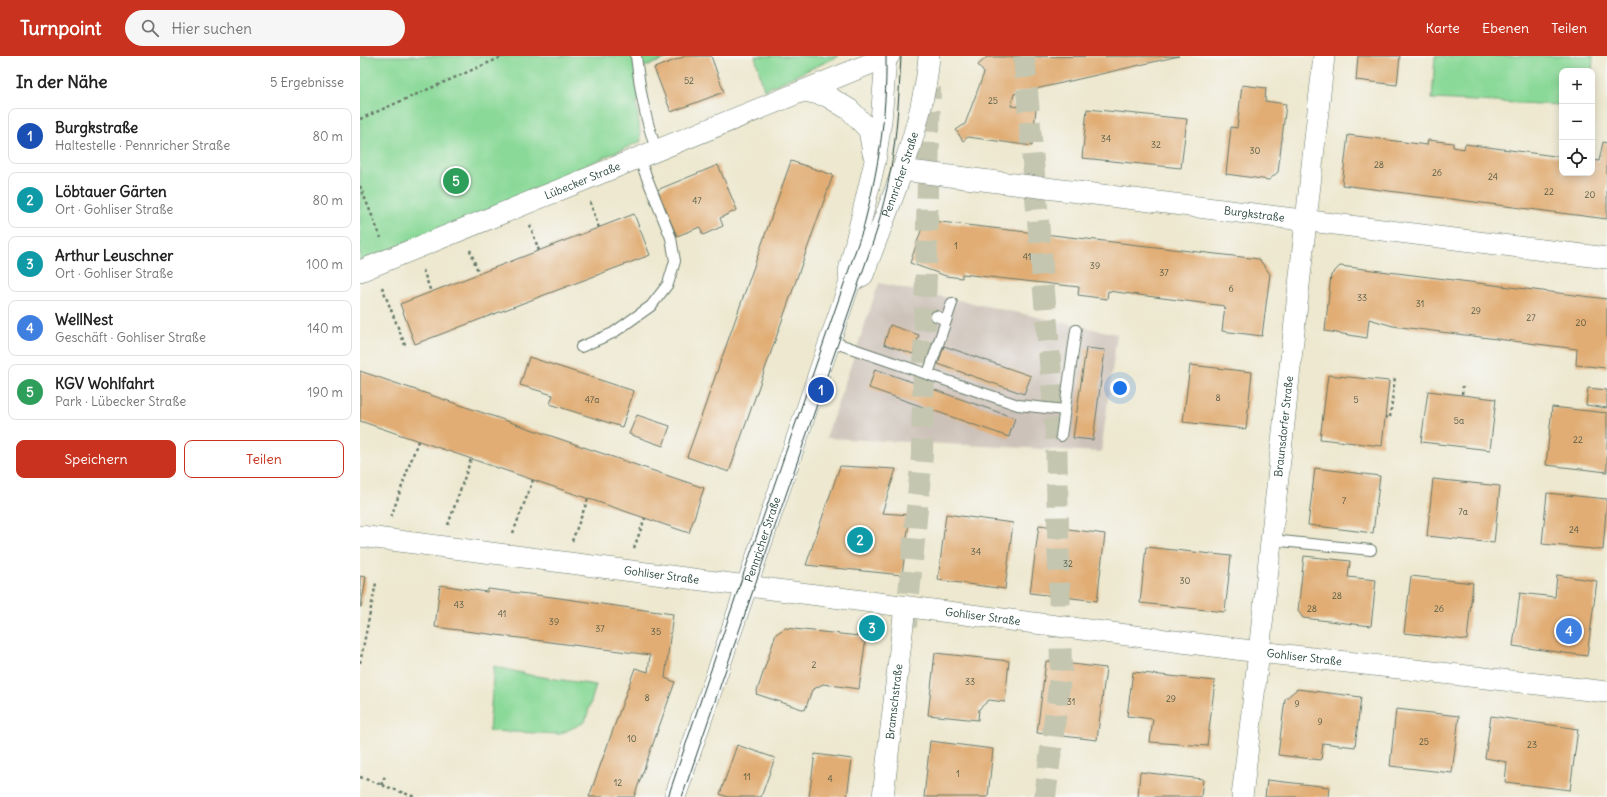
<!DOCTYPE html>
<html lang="de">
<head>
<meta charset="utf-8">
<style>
  :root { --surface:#fff; --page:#f6f6f6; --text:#222; --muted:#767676; --line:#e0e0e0; --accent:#c8321e }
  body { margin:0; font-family:Delius,sans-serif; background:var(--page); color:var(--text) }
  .controls { position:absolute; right:12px; top:12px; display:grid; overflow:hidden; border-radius:8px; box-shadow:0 2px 10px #0003 }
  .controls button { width:36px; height:36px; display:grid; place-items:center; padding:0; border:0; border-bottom:1px solid var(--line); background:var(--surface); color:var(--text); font:20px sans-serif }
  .you { position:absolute; left:760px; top:332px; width:14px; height:14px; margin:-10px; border:3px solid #fff; border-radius:50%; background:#1a73e8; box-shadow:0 0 0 6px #1a73e833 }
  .badge { display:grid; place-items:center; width:26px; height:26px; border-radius:50%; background:var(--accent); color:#fff; font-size:13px; font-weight:700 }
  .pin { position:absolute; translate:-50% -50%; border:2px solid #fff; box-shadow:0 1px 4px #0006 }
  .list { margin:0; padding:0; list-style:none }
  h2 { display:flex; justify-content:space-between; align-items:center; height:52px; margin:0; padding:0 16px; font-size:17px }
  h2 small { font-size:13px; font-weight:400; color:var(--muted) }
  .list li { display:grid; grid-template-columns:26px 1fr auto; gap:12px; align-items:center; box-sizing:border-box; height:56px; margin:0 8px 8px; padding:0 8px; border:1px solid var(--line); border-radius:8px }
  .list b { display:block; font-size:15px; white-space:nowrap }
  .list p { margin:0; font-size:13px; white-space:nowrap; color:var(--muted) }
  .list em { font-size:13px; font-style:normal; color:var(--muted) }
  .actions { display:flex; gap:8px; padding:12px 16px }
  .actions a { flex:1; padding:9px 0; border:1px solid var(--accent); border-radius:8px; text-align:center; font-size:14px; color:var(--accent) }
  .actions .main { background:var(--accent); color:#fff }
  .icon { flex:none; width:22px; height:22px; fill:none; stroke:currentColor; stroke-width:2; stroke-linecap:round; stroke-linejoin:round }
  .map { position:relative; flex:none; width:1247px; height:741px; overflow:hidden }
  header { display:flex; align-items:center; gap:24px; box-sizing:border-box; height:56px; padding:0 20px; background:var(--accent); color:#fff }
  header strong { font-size:19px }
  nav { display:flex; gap:22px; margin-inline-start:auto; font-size:14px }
  .search { width:280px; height:36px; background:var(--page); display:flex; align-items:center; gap:10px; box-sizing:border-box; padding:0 14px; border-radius:22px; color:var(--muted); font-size:15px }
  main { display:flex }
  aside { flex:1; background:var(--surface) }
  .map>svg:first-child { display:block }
  .industrial { fill:#cdc2b9 }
  .green { fill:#8ad998; stroke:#548b66 }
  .building { fill:#e1ad74 }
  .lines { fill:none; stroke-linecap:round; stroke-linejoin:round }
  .primary-tunnel { stroke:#c4c6b0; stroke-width:22; stroke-dasharray:22 11; stroke-linecap:butt }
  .service-casing { stroke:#67796a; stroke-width:12 }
  .minor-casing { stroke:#67796a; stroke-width:22 }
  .path { stroke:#67796a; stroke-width:2.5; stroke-dasharray:3 3; stroke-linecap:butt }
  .service { stroke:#fff; stroke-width:10 }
  .minor { stroke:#fff; stroke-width:21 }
  .tram { stroke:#1f3d34; stroke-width:1 }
  .labels { text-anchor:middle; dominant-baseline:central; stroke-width:4; stroke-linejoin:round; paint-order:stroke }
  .number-label { font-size:9px; fill:#505944 }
  .street-label { font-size:11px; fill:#1f3d34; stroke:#f6f6f2 }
</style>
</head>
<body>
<header>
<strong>Turnpoint</strong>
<div class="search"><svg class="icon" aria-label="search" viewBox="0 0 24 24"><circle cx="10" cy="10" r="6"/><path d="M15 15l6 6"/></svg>Hier suchen</div>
<nav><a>Karte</a><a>Ebenen</a><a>Teilen</a></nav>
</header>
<main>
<aside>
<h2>In der Nähe<small>5 Ergebnisse</small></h2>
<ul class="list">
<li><span class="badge" style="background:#1a4fb4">1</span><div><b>Burgkstraße</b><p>Haltestelle · Pennricher Straße</p></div><em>80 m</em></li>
<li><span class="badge" style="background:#0f9aa8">2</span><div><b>Löbtauer Gärten</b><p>Ort · Gohliser Straße</p></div><em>80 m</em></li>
<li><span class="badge" style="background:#0f9aa8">3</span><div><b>Arthur Leuschner</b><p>Ort · Gohliser Straße</p></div><em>100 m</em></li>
<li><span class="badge" style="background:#3f7fe0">4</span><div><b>WellNest</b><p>Geschäft · Gohliser Straße</p></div><em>140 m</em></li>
<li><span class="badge" style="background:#2e9e5b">5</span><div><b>KGV Wohlfahrt</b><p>Park · Lübecker Straße</p></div><em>190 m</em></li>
</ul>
<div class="actions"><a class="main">Speichern</a><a>Teilen</a></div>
</aside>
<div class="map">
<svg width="1247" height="741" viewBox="0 0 1247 741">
  <rect width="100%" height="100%" fill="#f6f6f2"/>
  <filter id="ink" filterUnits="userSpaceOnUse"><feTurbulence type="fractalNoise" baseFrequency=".025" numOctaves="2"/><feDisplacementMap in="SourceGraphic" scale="8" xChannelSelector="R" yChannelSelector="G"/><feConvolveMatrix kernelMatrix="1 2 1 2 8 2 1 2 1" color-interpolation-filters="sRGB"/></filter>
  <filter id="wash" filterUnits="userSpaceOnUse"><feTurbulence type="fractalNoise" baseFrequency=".012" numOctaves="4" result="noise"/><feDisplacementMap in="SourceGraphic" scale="16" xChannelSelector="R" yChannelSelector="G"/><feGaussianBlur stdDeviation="0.9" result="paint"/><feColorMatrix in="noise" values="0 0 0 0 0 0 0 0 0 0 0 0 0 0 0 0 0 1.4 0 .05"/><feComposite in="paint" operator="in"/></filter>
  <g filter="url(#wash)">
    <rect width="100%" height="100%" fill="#ede8cf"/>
    <path class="industrial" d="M 519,227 L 757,278 L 741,396 L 466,382 Z"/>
    <g class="green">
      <path d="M 0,0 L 313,0 L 279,13 L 284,45 L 276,46 L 281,85 L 104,164 L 0,205 Z"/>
      <path d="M 395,0 L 479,0 L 404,34 Z"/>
      <path d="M 1075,0 L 1233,0 L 1232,20 L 1232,15 L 1202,15 L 1202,49 L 1072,43 Z"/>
      <path d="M 134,610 L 169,619 L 236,629 L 225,666 L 200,678 L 129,675 Z"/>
    </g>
    <g id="blocks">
      <g class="building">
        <path d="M 326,0 L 351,0 L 364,36 L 311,56 L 294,12 Z"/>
        <path d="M 819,0 L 654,38 L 651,50 L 676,53 L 672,90 L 608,81 L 603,85 L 596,74 L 605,68 L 624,17 L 618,9 L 627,1 Z"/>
        <path d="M 998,0 L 1040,0 L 1037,29 L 996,24 Z"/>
        <path d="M 882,29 L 906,32 L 905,45 L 926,48 L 918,116 L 909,124 L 866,118 L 871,71 L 877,72 Z"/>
        <path d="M 727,53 L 827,63 L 821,112 L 722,102 Z"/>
        <path d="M 988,79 L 1067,89 L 1068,84 L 1093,87 L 1093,91 L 1104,93 L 1105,88 L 1202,101 L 1202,117 L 1232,117 L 1232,104 L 1239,105 L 1243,86 L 1247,87 L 1247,163 L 982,129 Z"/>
        <path d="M 431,105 L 473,119 L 369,416 L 327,401 Z"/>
        <path d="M 358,109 L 377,154 L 360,162 L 363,170 L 343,179 L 340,171 L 317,180 L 297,134 Z"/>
        <path d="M 274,158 L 290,199 L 55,288 L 40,248 Z"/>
        <path d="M 572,165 L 899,203 L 910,218 L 902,280 L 862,275 L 865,250 L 748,235 L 747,243 L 718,239 L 719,231 L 602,218 L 602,222 L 586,220 L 550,207 L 562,172 Z"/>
        <path d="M 980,210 L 1247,243 L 1247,312 L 1216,309 L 1217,293 L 1033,270 L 1009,263 L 1007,282 L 965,275 L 971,219 Z"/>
        <path d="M 530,269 L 559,279 L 553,298 L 524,288 Z"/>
        <path d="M 584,290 L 671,320 L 664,338 L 578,308 Z"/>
        <path d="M 726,292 L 745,294 L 733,384 L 713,382 Z"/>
        <path d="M 169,301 L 274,335 L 262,371 L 190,348 L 193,339 L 160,329 Z"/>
        <path d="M 830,309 L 892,316 L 886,373 L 823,366 Z"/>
        <path d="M 515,313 L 655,362 L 649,381 L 509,332 Z"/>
        <path d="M 0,315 L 344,432 L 329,477 L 0,365 Z"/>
        <path d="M 968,319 L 1029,325 L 1022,390 L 960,383 Z"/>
        <path d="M 1228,332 L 1247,334 L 1247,352 L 1226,349 Z"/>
        <path d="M 1068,335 L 1136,343 L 1130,394 L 1061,386 Z"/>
        <path d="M 1192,351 L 1247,357 L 1247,416 L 1186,409 Z"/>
        <path d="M 277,359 L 310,370 L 303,390 L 269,378 Z"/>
        <path d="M 480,410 L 536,413 L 522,457 L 550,459 L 542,519 L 446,509 Z"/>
        <path d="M 955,412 L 1020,420 L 1013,477 L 948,469 Z"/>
        <path d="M 1073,423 L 1140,430 L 1134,487 L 1067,480 Z"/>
        <path d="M 1187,437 L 1247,443 L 1243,494 L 1182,488 Z"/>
        <path d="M 586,458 L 653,467 L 645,533 L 578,524 Z"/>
        <path d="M 679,469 L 745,478 L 737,545 L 670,537 Z"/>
        <path d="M 786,491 L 871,500 L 865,556 L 780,547 Z"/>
        <path d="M 944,500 L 990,505 L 988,521 L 1016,524 L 1011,570 L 943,562 L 938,555 Z"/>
        <path d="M 1197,519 L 1237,525 L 1227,600 L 1153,590 L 1160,537 L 1195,541 Z"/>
        <path d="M 0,520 L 6,521 L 1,551 L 0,551 Z"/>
        <path d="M 1051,520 L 1113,527 L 1107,584 L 1044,577 Z"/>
        <path d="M 80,529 L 127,536 L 128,533 L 192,541 L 313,558 L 305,622 L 315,626 L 274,741 L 229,741 L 275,612 L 288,616 L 290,599 L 75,571 Z"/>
        <path d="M 425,572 L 499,580 L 505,588 L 499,633 L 463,628 L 452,634 L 445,654 L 396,638 L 416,578 Z"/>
        <path d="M 575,597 L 649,605 L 645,646 L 629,644 L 619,653 L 618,664 L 568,659 Z"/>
        <path d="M 686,605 L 746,612 L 737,684 L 677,677 Z"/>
        <path d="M 773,616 L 855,625 L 847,690 L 790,686 L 793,663 L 767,660 Z"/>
        <path d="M 937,633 L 1001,641 L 995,691 L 963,687 L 961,704 L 918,699 L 925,643 Z"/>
        <path d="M 1036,653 L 1099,660 L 1092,717 L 1030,710 Z"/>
        <path d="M 1131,660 L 1218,673 L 1210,734 L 1145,726 L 1147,706 L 1125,702 Z"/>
        <path d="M 570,685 L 633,693 L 628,741 L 564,741 Z"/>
        <path d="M 377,689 L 415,702 L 401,741 L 368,741 L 360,738 Z"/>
        <path d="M 455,698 L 492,703 L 487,741 L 449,741 Z"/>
        <path d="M 780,716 L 843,723 L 841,741 L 778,741 Z"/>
        <path d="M 907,724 L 969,731 L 968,741 L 905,741 Z"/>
      </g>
    </g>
  </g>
  <g filter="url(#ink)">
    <use href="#blocks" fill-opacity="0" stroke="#67796a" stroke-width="1"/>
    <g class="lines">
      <g class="primary-tunnel">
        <path d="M 664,0 L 696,376 L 701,614 L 685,741"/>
        <path d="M 546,570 L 562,399 L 570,31"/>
      </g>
      <g class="service-casing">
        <g id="service">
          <path d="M 276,0 C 280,34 285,64 297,95"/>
          <path d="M 576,260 L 586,264"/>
          <path d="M 470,285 L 658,349 L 705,354"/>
          <path d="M 221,291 L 253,277 L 291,250 L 308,228 L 315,205 L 311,182 L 279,102"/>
          <path d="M 568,318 L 592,247"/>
          <path d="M 701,380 L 716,274"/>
          <path d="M 911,484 L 1011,494"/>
        </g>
      </g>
      <g class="minor-casing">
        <g id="minor">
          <path d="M 445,35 L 467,40 L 490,54 L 509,74 L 513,97"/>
          <path id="s1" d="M 542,114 L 1247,202"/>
          <path id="s2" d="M 0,215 L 529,0"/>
          <path id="s3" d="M 490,226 L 503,219 C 525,159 552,99 564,36 C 567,24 568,12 569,0"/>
          <path id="s4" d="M 0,480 L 899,596 L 1247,636"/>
          <path id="s5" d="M 315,741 L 490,226 L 489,215 L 515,105 L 521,65 L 526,2"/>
          <path id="s6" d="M 523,741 L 545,551"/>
          <path id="s7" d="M 882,741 L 899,596 L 964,0"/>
        </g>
      </g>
      <g class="path">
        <path d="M 0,63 L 144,0"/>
        <path d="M 0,130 L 21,182"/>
        <path d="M 230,146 L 239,172"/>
        <path d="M 170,169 L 179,195"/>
        <path d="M 110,194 L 119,218"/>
        <path d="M 63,214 L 71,236"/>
        <path d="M 22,231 L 45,289"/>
        <path d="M 1102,338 L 1103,330"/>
        <path d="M 1025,361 L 1030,362 L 1035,321"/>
        <path d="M 31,461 L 58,385"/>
        <path d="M 88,469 L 111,403"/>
        <path d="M 153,477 L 173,424"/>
        <path d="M 212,485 L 228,443"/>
        <path d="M 274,492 L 285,462"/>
        <path d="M 0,607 L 16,527"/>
        <path d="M 0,721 L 55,741"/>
        <path d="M 21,729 L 26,718"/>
      </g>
      <use href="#service" class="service"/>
      <use href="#minor" class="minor"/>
      <g class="tram">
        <path d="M 308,741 L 380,528 L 503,173 C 518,114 527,62 526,0"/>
        <path d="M 322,741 L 517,174 C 521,155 527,136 530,117 C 537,79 539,39 541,0"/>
      </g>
    </g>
  </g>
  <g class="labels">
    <g class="number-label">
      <text x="329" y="24">52</text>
      <text x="633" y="44">25</text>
      <text x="746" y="82">34</text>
      <text x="796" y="88">32</text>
      <text x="895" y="94">30</text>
      <text x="1019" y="108">28</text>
      <text x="1077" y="116">26</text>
      <text x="1133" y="120">24</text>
      <text x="1189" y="135">22</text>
      <text x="1230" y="138">20</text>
      <text x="337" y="144">47</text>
      <text x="596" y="189">1</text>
      <text x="667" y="200">41</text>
      <text x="735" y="209">39</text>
      <text x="804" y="216">37</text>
      <text x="871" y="232">6</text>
      <text x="1002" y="241">33</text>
      <text x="1060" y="247">31</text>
      <text x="1116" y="254">29</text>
      <text x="1171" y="261">27</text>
      <text x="1221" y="266">20</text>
      <text x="858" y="341">8</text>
      <text x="232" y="343">47a</text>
      <text x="996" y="343">5</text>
      <text x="1099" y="364">5a</text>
      <text x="1218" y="383">22</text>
      <text x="984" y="444">7</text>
      <text x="1103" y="455">7a</text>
      <text x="1214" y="473">24</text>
      <text x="616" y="495">34</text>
      <text x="708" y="507">32</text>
      <text x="825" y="524">30</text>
      <text x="977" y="539">28</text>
      <text x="99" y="548">43</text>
      <text x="952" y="552">28</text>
      <text x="1079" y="552">26</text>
      <text x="142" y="557">41</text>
      <text x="194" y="565">39</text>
      <text x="240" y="572">37</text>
      <text x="296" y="575">35</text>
      <text x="454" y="608">2</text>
      <text x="610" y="625">33</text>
      <text x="287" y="641">8</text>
      <text x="811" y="642">29</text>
      <text x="711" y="645">31</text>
      <text x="937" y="647">9</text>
      <text x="960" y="665">9</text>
      <text x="272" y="682">10</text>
      <text x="1064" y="685">25</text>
      <text x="1172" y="688">23</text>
      <text x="598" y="717">1</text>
      <text x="387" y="720">11</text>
      <text x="470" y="722">4</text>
      <text x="258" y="726">12</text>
    </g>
    <g class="street-label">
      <text stroke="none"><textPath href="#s3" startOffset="122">Pennricher Straße</textPath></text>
      <text stroke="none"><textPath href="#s2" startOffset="240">Lübecker Straße</textPath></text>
      <text stroke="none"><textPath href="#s1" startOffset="355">Burgkstraße</textPath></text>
      <text stroke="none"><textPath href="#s7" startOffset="373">Braunsdorfer Straße</textPath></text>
      <text stroke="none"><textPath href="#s5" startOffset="272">Pennricher Straße</textPath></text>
      <text stroke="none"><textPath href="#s4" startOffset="304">Gohliser Straße</textPath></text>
      <text stroke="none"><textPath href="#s4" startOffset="628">Gohliser Straße</textPath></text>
      <text stroke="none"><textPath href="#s4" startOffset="952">Gohliser Straße</textPath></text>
      <text stroke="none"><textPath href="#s6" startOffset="96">Bramschstraße</textPath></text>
    </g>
  </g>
</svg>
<div class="controls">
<button>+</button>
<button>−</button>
<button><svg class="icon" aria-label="locate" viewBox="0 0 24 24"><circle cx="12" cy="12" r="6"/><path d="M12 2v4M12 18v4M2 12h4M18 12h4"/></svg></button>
</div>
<div class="you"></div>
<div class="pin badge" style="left:461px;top:334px;background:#1a4fb4">1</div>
<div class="pin badge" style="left:500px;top:484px;background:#0f9aa8">2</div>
<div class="pin badge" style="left:512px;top:572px;background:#0f9aa8">3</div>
<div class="pin badge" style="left:1209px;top:575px;background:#3f7fe0">4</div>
<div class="pin badge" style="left:96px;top:125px;background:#2e9e5b">5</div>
</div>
</main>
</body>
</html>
